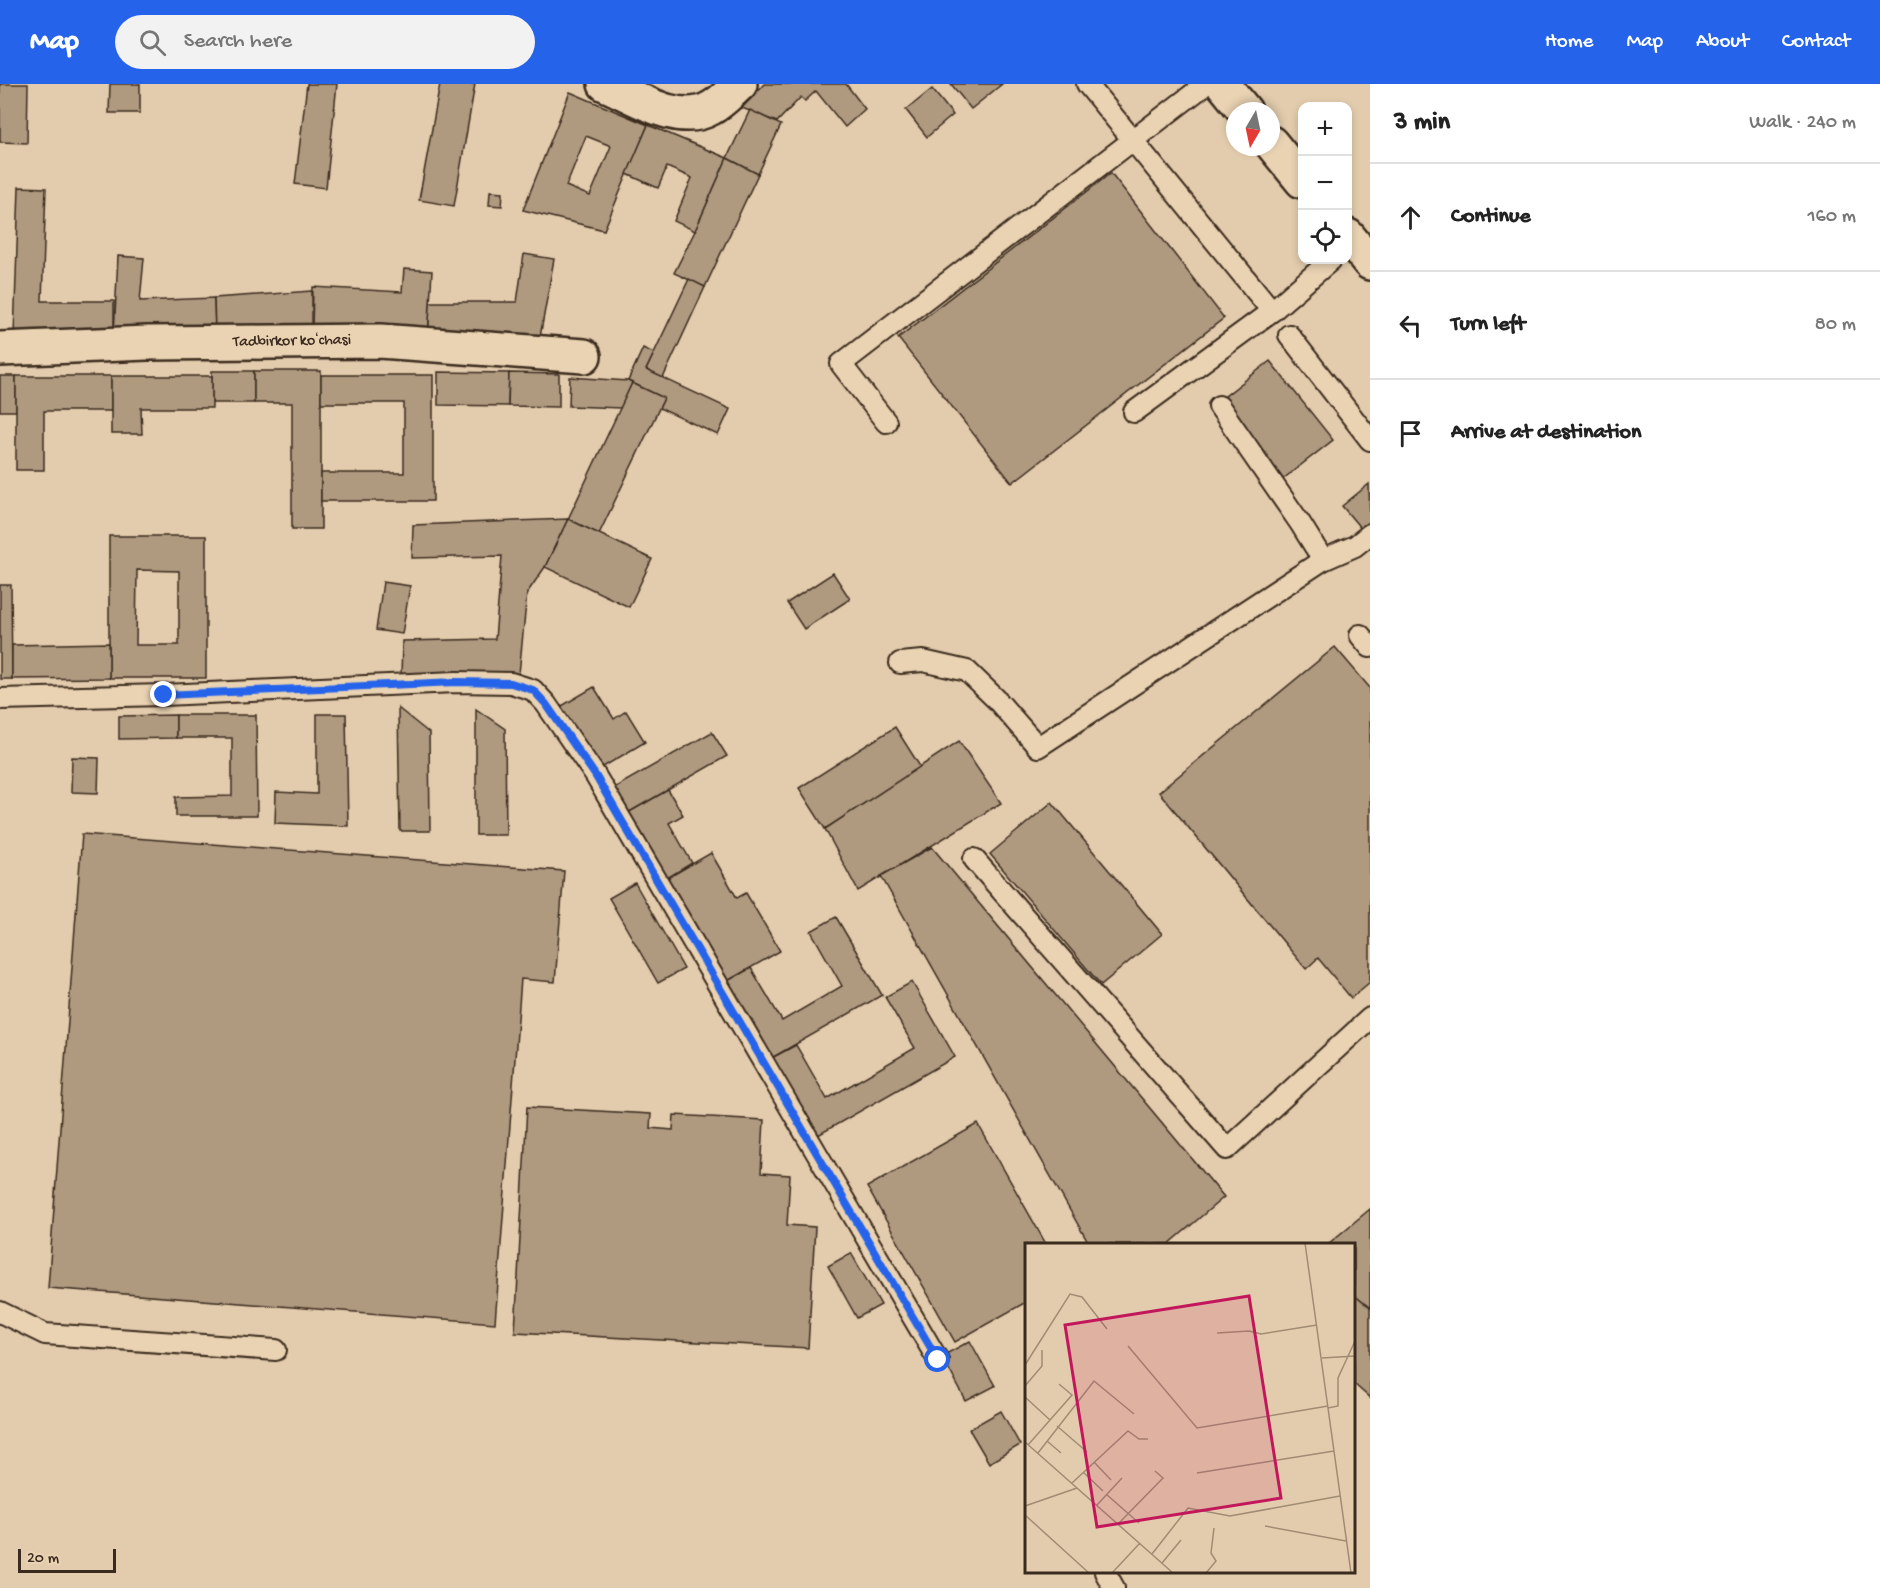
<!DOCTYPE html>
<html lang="en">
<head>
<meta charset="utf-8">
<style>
  :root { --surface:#fff; --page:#f2f2f2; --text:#222; --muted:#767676; --line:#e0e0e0; --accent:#2563eb }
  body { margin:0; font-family:"Gochi Hand",sans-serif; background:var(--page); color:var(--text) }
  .controls { position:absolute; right:18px; top:18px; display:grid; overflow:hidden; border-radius:12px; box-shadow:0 3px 9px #0003 }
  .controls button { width:54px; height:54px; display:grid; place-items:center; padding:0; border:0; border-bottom:2px solid var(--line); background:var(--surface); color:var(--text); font:30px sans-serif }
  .compass { position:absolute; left:1226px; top:18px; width:54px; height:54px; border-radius:50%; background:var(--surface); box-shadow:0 3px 9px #0003; rotate:189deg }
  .scale { position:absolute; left:18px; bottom:15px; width:98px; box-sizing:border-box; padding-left:6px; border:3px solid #3b2a1e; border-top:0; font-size:16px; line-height:21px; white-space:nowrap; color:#3b2a1e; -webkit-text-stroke:4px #ead3b3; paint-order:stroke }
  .stop { position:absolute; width:18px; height:18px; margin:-14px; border:4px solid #2563eb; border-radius:50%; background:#fff }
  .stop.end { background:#2563eb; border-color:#fff; box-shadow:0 2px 6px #0008 }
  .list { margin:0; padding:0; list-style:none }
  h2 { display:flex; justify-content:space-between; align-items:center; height:78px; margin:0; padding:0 24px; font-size:26px }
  h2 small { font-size:20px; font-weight:400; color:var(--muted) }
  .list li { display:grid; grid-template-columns:39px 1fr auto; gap:18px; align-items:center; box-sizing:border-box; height:108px; padding:0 24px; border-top:2px solid var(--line) }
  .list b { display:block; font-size:22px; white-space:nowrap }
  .list em { font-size:20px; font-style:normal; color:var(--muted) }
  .icon { flex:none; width:33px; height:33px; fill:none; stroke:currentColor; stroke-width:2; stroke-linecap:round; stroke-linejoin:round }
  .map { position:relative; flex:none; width:1370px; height:1504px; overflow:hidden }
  header { display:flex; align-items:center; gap:36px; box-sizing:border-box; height:84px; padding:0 30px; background:var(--accent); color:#fff }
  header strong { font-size:28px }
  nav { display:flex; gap:33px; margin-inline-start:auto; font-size:21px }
  .search { width:420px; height:54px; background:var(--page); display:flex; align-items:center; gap:15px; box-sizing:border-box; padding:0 21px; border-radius:33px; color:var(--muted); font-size:22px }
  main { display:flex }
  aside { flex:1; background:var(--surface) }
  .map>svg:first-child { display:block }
  .building { fill:#af9a80; stroke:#3b2a1e; stroke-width:1.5; fill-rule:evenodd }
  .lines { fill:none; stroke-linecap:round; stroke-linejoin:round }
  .lane-casing { stroke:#3b2a1e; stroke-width:24 }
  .street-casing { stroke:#3b2a1e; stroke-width:38 }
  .primary-casing { stroke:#3b2a1e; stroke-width:38 }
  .lane { stroke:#ead3b3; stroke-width:20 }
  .street { stroke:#ead3b3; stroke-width:33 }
  .primary { stroke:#ead3b3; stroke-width:33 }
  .route { stroke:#2563eb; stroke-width:8 }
  .labels { text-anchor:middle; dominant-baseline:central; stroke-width:5; stroke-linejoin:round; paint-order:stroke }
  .street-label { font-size:16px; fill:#3b2a1e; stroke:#ead3b3 }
  .inset-road { fill:none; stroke:#a08b74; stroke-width:1.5 }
  .view { fill:#c2185b; fill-opacity:0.15; stroke:#c2185b; stroke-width:3 }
  .inset-edge { fill:none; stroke:#3b2a1e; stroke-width:3 }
</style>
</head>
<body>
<header>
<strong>Map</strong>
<div class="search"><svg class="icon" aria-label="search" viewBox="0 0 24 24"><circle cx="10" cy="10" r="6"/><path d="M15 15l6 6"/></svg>Search here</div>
<nav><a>Home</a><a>Map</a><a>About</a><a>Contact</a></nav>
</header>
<main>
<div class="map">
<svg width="1370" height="1504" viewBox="0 0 1370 1504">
  <rect width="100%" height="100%" fill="#e3ccad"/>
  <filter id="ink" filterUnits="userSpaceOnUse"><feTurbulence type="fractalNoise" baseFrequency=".0167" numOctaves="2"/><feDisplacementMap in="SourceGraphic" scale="12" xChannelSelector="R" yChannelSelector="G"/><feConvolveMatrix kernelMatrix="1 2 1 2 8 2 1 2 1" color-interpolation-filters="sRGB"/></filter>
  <g filter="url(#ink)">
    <g class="building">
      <path d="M 0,0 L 28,0 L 27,59 L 0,58 Z"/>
      <path d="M 110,0 L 140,0 L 140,29 L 109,29 Z"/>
      <path d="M 307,0 L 337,0 L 326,104 L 295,100 Z"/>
      <path d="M 440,0 L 475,0 L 454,122 L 419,116 Z"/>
      <path d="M 764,0 L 846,0 L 865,25 L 845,43 L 816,7 L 805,17 L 801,13 L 777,38 L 742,24 Z"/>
      <path d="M 951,0 L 1002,0 L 971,25 Z"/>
      <path d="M 932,5 L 953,31 L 927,53 L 906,26 Z"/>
      <path d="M 570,8 L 648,41 L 604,146 L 523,126 ZM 586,52 L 611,62 L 590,112 L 566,102 Z"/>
      <path d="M 750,26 L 781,41 L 758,90 L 727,74 Z"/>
      <path d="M 648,41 L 727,74 L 695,147 L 674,137 L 692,94 L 667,83 L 658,104 L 627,90 Z"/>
      <path d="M 727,74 L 758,90 L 705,203 L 674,189 L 695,147 Z"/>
      <path d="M 1111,89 L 1224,234 L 1012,399 L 898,254 Z"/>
      <path d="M 19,103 L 46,104 L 42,217 L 114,217 L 114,251 L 14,252 Z"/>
      <path d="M 490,107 L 503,108 L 502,122 L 489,121 Z"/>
      <path d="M 524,170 L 554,175 L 540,253 L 428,252 L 430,218 L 517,218 Z"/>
      <path d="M 118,172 L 144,174 L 140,217 L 214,214 L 215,248 L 114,251 Z"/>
      <path d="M 404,185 L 432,187 L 428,252 L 312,245 L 313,203 L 402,208 Z"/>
      <path d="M 689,195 L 705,203 L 663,294 L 646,286 Z"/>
      <path d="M 312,207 L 312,245 L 215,248 L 214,214 Z"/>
      <path d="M 643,264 L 654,269 L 646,286 L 730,325 L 718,351 L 659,324 L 664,314 L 628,297 Z"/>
      <path d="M 1270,277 L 1333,356 L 1283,395 L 1220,316 Z"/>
      <rect x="212" y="287" width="42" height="32"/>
      <path d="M 254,287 L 321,287 L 321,445 L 292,445 L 292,319 L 254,319 Z"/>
      <path d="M 438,288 L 509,289 L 508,322 L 438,321 Z"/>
      <path d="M 509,289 L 559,290 L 559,323 L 508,322 Z"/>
      <path d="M 321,291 L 433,291 L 433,417 L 321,417 L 321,389 L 404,389 L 404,319 L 321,319 Z"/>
      <rect x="0" y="292" width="16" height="35"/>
      <path d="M 16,292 L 111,292 L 111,327 L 44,327 L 44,386 L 16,386 Z"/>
      <path d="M 111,292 L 212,292 L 212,324 L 141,324 L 142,350 L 111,350 Z"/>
      <path d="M 570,293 L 628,297 L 632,299 L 621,324 L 569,322 Z"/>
      <path d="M 632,299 L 664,314 L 599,450 L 568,435 Z"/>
      <path d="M 1369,400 L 1370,440 L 1362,446 L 1342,422 Z"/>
      <path d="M 568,435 L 545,483 L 527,509 L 519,590 L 401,593 L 402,557 L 495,555 L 502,472 L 412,474 L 413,441 Z"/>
      <path d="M 568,435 L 652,475 L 629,523 L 545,483 Z"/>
      <path d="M 109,452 L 206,452 L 206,594 L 109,594 ZM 137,486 L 179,487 L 179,561 L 136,561 Z"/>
      <path d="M 833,489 L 850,515 L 804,545 L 787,519 Z"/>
      <path d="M 383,498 L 410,502 L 402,550 L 376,546 Z"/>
      <path d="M 0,501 L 11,501 L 12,595 L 0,595 Z"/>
      <path d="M 109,559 L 109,594 L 12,595 L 12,561 Z"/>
      <path d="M 1335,563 L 1370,604 L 1370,898 L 1351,914 L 1318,874 L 1306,885 L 1159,708 Z"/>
      <path d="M 594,603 L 614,635 L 626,627 L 645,658 L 598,686 L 560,623 Z"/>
      <path d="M 398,624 L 429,649 L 430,747 L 400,747 Z"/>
      <path d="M 476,625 L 505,645 L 506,751 L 476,751 Z"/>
      <path d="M 317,630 L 346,630 L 348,742 L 275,739 L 276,708 L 317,710 Z"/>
      <path d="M 176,631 L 176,654 L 119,655 L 119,632 Z"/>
      <path d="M 176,631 L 256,631 L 257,732 L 176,732 L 176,713 L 232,712 L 232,654 L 176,654 Z"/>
      <path d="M 895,643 L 921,684 L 825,745 L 799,704 Z"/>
      <path d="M 712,648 L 727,672 L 626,730 L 612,705 Z"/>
      <path d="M 959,657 L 1001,719 L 858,807 L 825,745 Z"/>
      <path d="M 72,673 L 99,674 L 98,709 L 71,708 Z"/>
      <path d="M 668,706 L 683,731 L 669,739 L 692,779 L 664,796 L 626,730 Z"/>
      <path d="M 1052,718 L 1162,850 L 1101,901 L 990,770 Z"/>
      <path d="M 82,750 L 564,787 L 555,898 L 521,895 L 495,1239 L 48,1204 Z"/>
      <path d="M 932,763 L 1224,1113 L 1169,1160 L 1089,1160 L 881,792 Z"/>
      <path d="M 711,769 L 737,814 L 746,809 L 780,867 L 724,899 L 664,796 Z"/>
      <path d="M 635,799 L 684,885 L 658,899 L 609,814 Z"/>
      <path d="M 836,833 L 882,911 L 768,976 L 724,899 L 751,884 L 782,937 L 842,902 L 811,847 Z"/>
      <path d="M 912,898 L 955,973 L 813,1054 L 768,976 L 796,961 L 827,1015 L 915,964 L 885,913 Z"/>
      <path d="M 527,1023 L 651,1030 L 650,1044 L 673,1046 L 674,1031 L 764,1036 L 761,1089 L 790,1091 L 787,1141 L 815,1143 L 808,1264 L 515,1248 Z"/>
      <path d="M 978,1040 L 1046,1160 L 1026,1160 L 1026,1218 L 955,1258 L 867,1103 Z"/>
      <path d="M 1370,1125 L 1370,1224 L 1354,1211 L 1354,1160 L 1328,1160 Z"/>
      <path d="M 851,1169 L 881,1221 L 857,1234 L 828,1182 Z"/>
      <path d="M 1354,1211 L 1370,1224 L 1370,1314 L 1354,1300 Z"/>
      <path d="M 970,1257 L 995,1302 L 966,1317 L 942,1272 Z"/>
      <path d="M 1001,1327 L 1020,1361 L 989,1379 L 969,1345 Z"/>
    </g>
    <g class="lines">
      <g class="lane-casing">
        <g id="lane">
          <path d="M 1087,0 L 1272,227"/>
          <path d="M 1289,251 L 1370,356"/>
          <path d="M 1219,322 L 1300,439 L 1323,476"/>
          <path d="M 1134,328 L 1272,227 L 1331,176"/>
          <path d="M 886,338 L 841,280 L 1206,0"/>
          <path d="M 1360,551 L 1370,563"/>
          <path d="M 900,579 L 923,577 L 967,587 L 996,615 L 1038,663 L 1323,476 L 1355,462 L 1370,450"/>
          <path d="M 0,615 L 164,611 L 456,598 L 511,599 L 533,606 L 546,620 L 595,691 L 938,1276"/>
          <path d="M 974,775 L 1227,1065 L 1370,934"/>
          <path d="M 0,1228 L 45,1250 L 276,1266"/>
          <path d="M 1105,1488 L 1114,1504"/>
        </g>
      </g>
      <g class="street-casing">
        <g id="street">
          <path d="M 605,0 C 636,13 679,43 711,24 C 721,19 731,8 740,0"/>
          <path d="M 0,265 L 147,259 L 380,257 L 584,272"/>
        </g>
      </g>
      <g class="primary-casing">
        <g id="primary">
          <path d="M 1223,0 L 1245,27"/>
          <path d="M 1271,59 L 1302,97"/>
          <path d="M 1348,152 L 1370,179"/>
        </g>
      </g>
      <use href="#lane" class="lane"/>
      <use href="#street" class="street"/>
      <use href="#primary" class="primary"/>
    </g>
  </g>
  <g class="lines" filter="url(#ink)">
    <path class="route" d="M 164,611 L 456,598 L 511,599 L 533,606 L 546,620 L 595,691 L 938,1276"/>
  </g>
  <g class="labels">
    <g class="street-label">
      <text transform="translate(292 258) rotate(-1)">Tadbirkor koʻchasi</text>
    </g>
  </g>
  <g transform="translate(1025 1159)">
    <rect width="330" height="330" fill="#e3ccad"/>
    <path class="inset-road" d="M 280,0 L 326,330M 192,90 L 224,88 L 236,91 L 292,82M 103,103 L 172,185 L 303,163M 297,115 L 330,113M 0,122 L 45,51 L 57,54 L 82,86M 0,143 L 17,123 L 17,107M 0,154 L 25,177M 303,165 L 313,163 L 313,135 L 330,98M 32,183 L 62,209M 22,198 L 36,210M 0,199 L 148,330M 3,202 L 47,152 L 34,141M 13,210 L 69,138 L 109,171M 69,219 L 86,237M 58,229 L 78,248M 172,230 L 309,208M 47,240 L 103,188 L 114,196 L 123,196M 81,251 L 114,280M 72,262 L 97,235M 0,263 L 52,245M 0,272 L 64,330M 93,281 L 138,235 L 130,228M 240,283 L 321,298M 127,311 L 163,265 L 205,273 L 315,253M 137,320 L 156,297M 87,330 L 115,300M 181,330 L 191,318 L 186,310 L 189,285"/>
    <path class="view" d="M 224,53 L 256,255 L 72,284 L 40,82 Z"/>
    <rect width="330" height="330" class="inset-edge"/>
  </g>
</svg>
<div class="controls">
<button>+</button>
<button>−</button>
<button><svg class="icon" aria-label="locate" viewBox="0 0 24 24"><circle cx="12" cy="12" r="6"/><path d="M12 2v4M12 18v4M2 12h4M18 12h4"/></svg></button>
</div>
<svg class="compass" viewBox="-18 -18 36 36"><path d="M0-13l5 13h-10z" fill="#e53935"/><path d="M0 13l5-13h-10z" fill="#767676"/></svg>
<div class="scale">20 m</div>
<div class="stop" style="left:938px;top:1276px"></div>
<div class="stop end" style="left:164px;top:611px"></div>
</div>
<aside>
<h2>3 min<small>Walk · 240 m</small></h2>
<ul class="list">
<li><svg class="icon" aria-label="ahead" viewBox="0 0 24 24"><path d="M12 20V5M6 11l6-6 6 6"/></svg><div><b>Continue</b></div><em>160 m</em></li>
<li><svg class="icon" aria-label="left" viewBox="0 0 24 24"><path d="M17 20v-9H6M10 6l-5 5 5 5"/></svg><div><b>Turn left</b></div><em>80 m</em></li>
<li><svg class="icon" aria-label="arrive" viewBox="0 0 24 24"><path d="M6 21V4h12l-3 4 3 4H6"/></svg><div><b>Arrive at destination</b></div></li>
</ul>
</aside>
</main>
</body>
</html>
